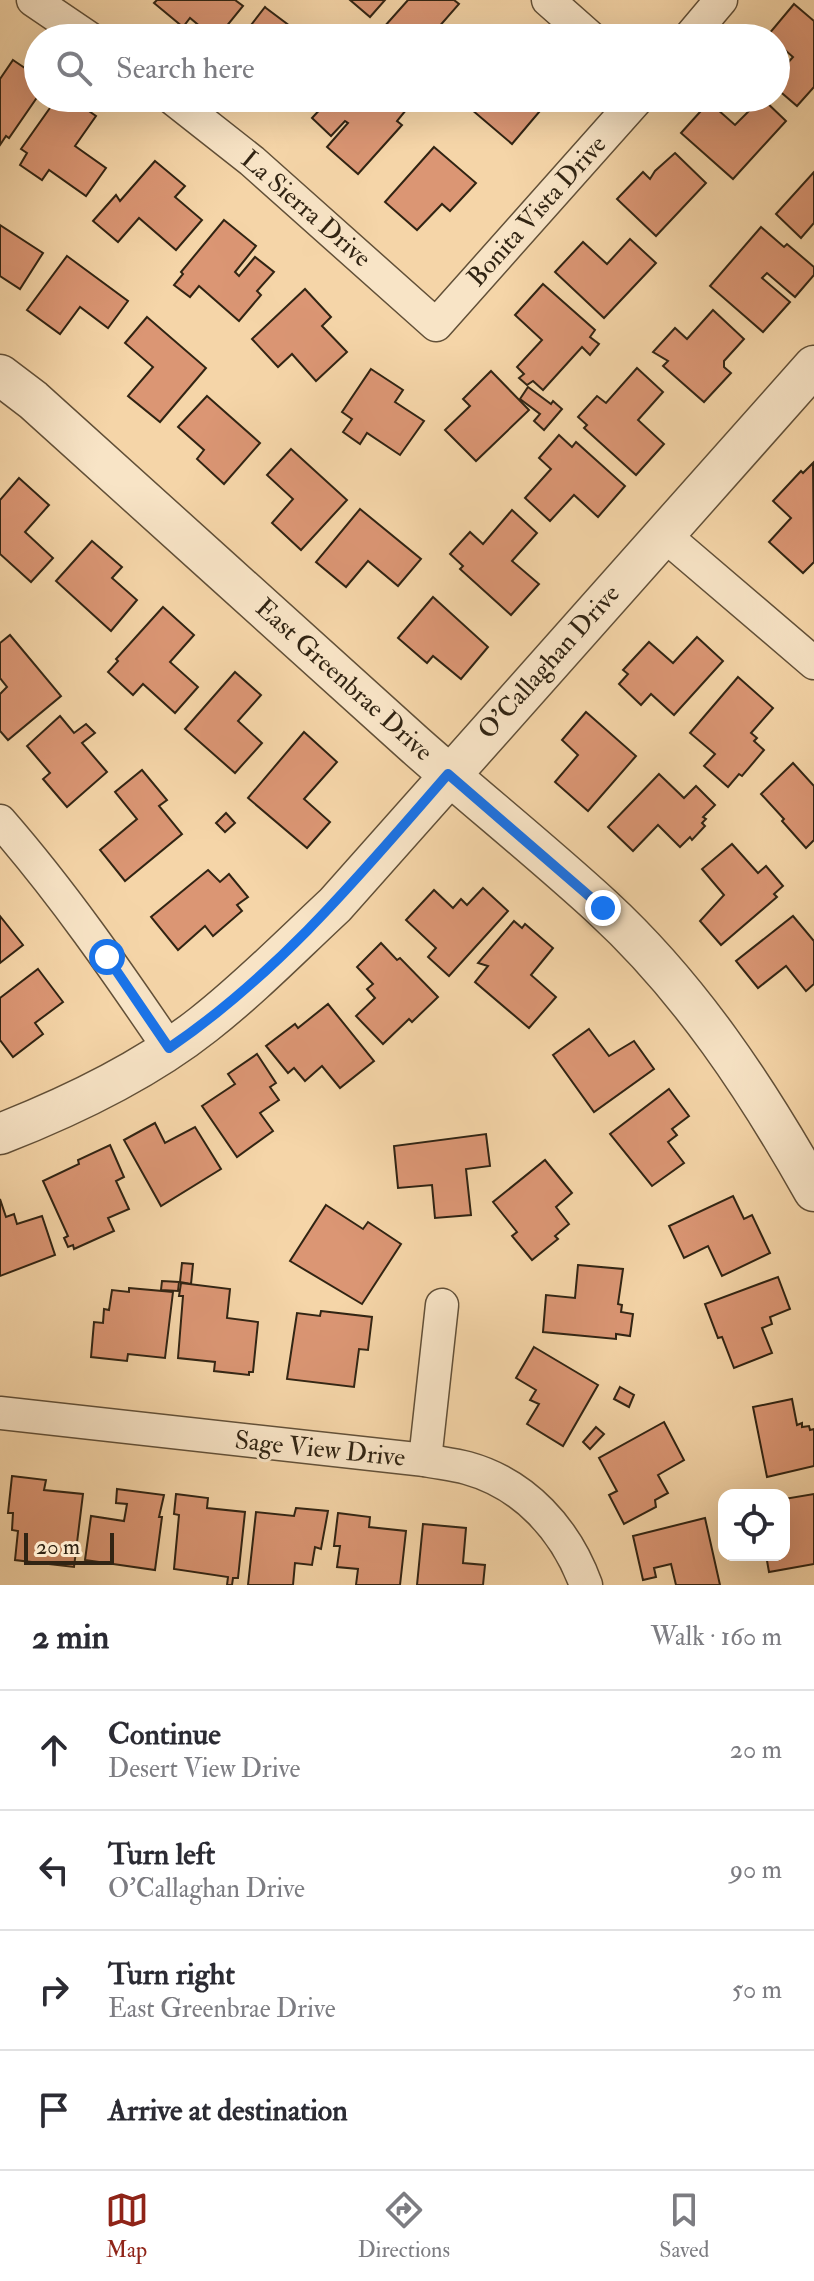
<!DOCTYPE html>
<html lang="en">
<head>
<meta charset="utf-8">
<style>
  :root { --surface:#fff; --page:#f2f2f3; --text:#2b2b33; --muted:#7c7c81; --line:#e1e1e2; --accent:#8f2418 }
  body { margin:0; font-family:"IM FELL Double Pica",serif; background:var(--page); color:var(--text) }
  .controls { position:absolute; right:24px; bottom:24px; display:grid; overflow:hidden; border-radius:16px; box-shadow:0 8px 32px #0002 }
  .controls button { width:72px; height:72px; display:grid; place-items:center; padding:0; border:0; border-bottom:2px solid var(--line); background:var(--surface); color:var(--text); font:40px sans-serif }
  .scale { position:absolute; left:24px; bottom:20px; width:90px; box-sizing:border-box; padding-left:8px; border:4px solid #312413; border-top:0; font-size:22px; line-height:28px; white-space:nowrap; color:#312413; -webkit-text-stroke:6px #f8e4c6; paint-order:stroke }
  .stop { position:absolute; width:24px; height:24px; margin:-18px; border:6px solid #1a73e8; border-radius:50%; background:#fff }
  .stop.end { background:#1a73e8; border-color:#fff; box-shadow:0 2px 8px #0008 }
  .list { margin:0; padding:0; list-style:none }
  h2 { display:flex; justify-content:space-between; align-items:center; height:104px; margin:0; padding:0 32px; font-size:34px }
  h2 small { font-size:26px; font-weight:400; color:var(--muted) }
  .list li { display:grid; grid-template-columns:52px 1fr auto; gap:24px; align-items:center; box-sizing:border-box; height:120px; padding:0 32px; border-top:2px solid var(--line) }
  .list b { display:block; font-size:30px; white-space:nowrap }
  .list p { margin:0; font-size:26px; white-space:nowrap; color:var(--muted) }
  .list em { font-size:26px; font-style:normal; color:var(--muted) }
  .icon { flex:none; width:44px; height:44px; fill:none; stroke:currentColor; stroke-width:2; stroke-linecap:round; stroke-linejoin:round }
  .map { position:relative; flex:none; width:814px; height:1585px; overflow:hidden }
  .search { position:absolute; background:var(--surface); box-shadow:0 8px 32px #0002; left:24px; right:24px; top:24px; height:88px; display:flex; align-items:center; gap:20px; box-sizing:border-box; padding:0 28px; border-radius:44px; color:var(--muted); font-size:30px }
  .sheet { height:584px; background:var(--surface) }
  nav { display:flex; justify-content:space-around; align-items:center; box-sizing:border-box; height:112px; border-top:2px solid var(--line); background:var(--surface); font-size:22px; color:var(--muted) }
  nav a { display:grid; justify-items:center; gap:4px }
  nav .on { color:var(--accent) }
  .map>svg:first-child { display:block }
  .building { fill:#db9674; stroke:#312413; stroke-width:2 }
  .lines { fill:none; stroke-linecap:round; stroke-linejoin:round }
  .minor-casing { stroke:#625038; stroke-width:35 }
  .tertiary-casing { stroke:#625038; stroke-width:43 }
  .minor { stroke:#f8e4c6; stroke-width:32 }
  .tertiary { stroke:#f8e4c6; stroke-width:40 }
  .route { stroke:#1a73e8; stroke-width:10 }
  .labels { text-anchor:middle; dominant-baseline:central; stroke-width:6; stroke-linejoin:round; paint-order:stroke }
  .street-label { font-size:26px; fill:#312413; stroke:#f8e4c6 }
</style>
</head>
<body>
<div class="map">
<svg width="814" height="1585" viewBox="0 0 814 1585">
  <rect width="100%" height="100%" fill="#f5d5a8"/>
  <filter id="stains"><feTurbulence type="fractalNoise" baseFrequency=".0025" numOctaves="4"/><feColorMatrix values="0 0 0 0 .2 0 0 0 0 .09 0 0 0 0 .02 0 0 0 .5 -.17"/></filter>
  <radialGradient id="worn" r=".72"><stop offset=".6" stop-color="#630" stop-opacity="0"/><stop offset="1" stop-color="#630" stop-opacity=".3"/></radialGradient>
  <g class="building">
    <path d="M 157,0 L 235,0 L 243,6 L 217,38 L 214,38 L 190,18 L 183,27 L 154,3 Z"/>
    <path d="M 350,0 L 385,0 L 370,17 Z"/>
    <path d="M 408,0 L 454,0 L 459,4 L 437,29 L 446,38 L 396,38 L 384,27 Z"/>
    <path d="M 794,4 L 814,21 L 814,87 L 797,106 L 776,88 L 776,76 L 793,57 L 776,42 L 776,38 L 768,35 Z"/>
    <path d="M 265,7 L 266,8 L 306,38 L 241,38 Z"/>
    <path d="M 13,60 L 38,77 L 38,96 L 9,138 L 6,136 L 0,145 L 0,79 Z"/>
    <path d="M 57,98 L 70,98 L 96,116 L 75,146 L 106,168 L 86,196 L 49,170 L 42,180 L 20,165 L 27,153 L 21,149 Z"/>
    <path d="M 324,98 L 393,98 L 406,110 L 397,121 L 402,125 L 358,174 L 327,147 L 348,123 L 345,121 L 331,136 L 312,118 L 326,103 L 323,100 Z"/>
    <path d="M 458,98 L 551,98 L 512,144 Z"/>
    <path d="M 762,98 L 786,121 L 733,179 L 681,133 L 709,102 L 735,125 Z"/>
    <path d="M 434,147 L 476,183 L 450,211 L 442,204 L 417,230 L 385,202 Z"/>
    <path d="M 675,153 L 706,183 L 656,236 L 617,199 L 643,172 L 650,179 L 655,171 Z"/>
    <path d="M 155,161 L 185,186 L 175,197 L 202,220 L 176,250 L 139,218 L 118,242 L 93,221 L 116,195 L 120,201 Z"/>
    <path d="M 814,172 L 814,223 L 801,238 L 776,214 Z"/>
    <path d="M 224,220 L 256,246 L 235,272 L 239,276 L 255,257 L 274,272 L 257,291 L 261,295 L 239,321 L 199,286 L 190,297 L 174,285 L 183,274 L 181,272 Z"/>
    <path d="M 0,225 L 43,253 L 20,289 L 0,276 Z"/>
    <path d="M 761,227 L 784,247 L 787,244 L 814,267 L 814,275 L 795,297 L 767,273 L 762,278 L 790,302 L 763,332 L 710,286 Z"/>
    <path d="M 630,239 L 656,263 L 604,318 L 555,272 L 583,242 L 607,264 Z"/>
    <path d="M 67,256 L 128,301 L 108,328 L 80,307 L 60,334 L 27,310 Z"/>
    <path d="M 543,284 L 595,330 L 590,337 L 599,344 L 590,355 L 582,347 L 543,390 L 533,381 L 527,385 L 519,378 L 524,374 L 517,367 L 542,340 L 515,315 Z"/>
    <path d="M 305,289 L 331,317 L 322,326 L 347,352 L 316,381 L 292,354 L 278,367 L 252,339 Z"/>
    <path d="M 713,310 L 744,339 L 724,361 L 724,367 L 731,373 L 704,402 L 663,366 L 668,361 L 653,352 L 675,328 L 687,339 Z"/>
    <path d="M 147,317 L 206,368 L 160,422 L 128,396 L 153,367 L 125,343 Z"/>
    <path d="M 637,368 L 663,392 L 638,420 L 664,444 L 636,475 L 584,428 L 587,425 L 578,417 L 597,396 L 606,403 Z"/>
    <path d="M 371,369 L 403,390 L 395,402 L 424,421 L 400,455 L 367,433 L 360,444 L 343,432 L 352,419 L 342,412 Z"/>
    <path d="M 491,371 L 529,410 L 476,461 L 445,430 L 470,406 L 463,399 Z"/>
    <path d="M 528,387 L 551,404 L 553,401 L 562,409 L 544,430 L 534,421 L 540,414 L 520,399 Z"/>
    <path d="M 207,396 L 260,443 L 224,484 L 197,459 L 204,450 L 178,427 Z"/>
    <path d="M 559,435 L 572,447 L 576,442 L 625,486 L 598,517 L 574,495 L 550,521 L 525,498 L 551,469 L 539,458 Z"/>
    <path d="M 291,449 L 347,500 L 301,550 L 272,523 L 293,499 L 267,475 Z"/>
    <path d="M 813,463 L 814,562 L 803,573 L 769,542 L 791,518 L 773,501 L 801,471 L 803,473 Z"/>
    <path d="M 19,478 L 49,505 L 25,532 L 53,558 L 31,582 L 0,554 L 0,500 Z"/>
    <path d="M 360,509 L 421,559 L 398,586 L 368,561 L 346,587 L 316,562 Z"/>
    <path d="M 512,510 L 537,533 L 512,561 L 539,584 L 511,615 L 460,569 L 463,566 L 450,554 L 470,532 L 483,544 Z"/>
    <path d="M 92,541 L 122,567 L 112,578 L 137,600 L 111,631 L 56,581 Z"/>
    <path d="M 433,597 L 488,647 L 461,679 L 433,656 L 427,663 L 398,638 Z"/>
    <path d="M 163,607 L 194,635 L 170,662 L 198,687 L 175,713 L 143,684 L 133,695 L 108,672 L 118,661 L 116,659 Z"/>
    <path d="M 10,635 L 61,696 L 8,740 L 0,731 L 0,694 L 7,687 L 0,678 L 0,643 Z"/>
    <path d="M 697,637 L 723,661 L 674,715 L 651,694 L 641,705 L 619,684 L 628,674 L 623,670 L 649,642 L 673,663 Z"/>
    <path d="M 235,672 L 261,695 L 238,721 L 262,743 L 235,773 L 185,729 Z"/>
    <path d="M 738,677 L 773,708 L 751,733 L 757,738 L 754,741 L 764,750 L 742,776 L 739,774 L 728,787 L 704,766 L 715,754 L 690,733 Z"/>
    <path d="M 586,712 L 636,756 L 588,811 L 555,782 L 578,755 L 562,740 Z"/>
    <path d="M 60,716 L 74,733 L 86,724 L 95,733 L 82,743 L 107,772 L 67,807 L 43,779 L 50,773 L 27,746 Z"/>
    <path d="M 304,732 L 337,762 L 304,799 L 330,822 L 307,848 L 248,798 Z"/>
    <path d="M 793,763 L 814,786 L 814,840 L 806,848 L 782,821 L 784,819 L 761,794 Z"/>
    <path d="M 142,770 L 167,800 L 159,806 L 182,834 L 125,881 L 100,850 L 137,819 L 115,792 Z"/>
    <path d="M 659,774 L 684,798 L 696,786 L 715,805 L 703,817 L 706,819 L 702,823 L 705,826 L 692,840 L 690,837 L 680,847 L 658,825 L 633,851 L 608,827 Z"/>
    <path d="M 226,813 L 235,823 L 225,832 L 216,823 Z"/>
    <path d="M 732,844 L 758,873 L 766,866 L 783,886 L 774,894 L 777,897 L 721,945 L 700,921 L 724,895 L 702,869 Z"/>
    <path d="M 208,870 L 220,882 L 229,874 L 248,897 L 237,905 L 242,911 L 213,936 L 205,926 L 178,950 L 151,917 Z"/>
    <path d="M 483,888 L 508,911 L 449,976 L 428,957 L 436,948 L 406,920 L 434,890 L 453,908 L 461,899 L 467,905 Z"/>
    <path d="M 0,916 L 23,945 L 0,963 Z"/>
    <path d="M 793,916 L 814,941 L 814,984 L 806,991 L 786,966 L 758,988 L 736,961 Z"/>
    <path d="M 514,921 L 522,928 L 525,924 L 553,948 L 531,975 L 556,997 L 529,1028 L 475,982 L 488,966 L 478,963 Z"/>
    <path d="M 381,943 L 397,960 L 400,958 L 438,997 L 412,1022 L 409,1019 L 383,1044 L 356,1016 L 375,998 L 367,989 L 373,984 L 357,967 Z"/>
    <path d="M 38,969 L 63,1002 L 35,1023 L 43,1034 L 13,1057 L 0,1040 L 0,998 Z"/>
    <path d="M 328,1004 L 374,1061 L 340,1088 L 322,1066 L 305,1081 L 294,1068 L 288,1073 L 266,1046 L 295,1024 L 298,1028 Z"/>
    <path d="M 589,1029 L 609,1056 L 634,1041 L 654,1069 L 594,1112 L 553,1055 Z"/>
    <path d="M 257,1054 L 276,1083 L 270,1087 L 279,1100 L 260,1113 L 273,1131 L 237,1157 L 202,1106 L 235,1084 L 228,1074 Z"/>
    <path d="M 669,1089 L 689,1116 L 672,1129 L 677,1135 L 668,1142 L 684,1163 L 652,1186 L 610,1134 Z"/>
    <path d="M 155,1123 L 165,1143 L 195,1127 L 221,1169 L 161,1206 L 124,1140 Z"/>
    <path d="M 486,1134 L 490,1166 L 466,1169 L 471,1215 L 435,1218 L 432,1185 L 398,1188 L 394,1146 Z"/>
    <path d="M 110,1145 L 124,1177 L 116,1181 L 129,1209 L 108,1218 L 114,1231 L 74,1249 L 73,1245 L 68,1247 L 64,1238 L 68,1236 L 43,1181 L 79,1164 L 78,1160 Z"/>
    <path d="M 545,1160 L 572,1193 L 556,1207 L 569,1224 L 555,1236 L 558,1239 L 532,1260 L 512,1236 L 517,1232 L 493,1202 Z"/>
    <path d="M 733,1196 L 744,1219 L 752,1215 L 770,1253 L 722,1276 L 708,1246 L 684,1258 L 669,1226 Z"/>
    <path d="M 0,1199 L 6,1217 L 14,1214 L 17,1224 L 42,1216 L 55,1255 L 0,1276 Z"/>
    <path d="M 326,1205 L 363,1229 L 368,1222 L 401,1244 L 362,1304 L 290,1261 Z"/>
    <path d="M 182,1263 L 193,1264 L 191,1284 L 180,1282 Z"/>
    <path d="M 578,1265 L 623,1269 L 618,1304 L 622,1305 L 621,1312 L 633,1314 L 630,1336 L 616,1334 L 616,1339 L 543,1332 L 546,1295 L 575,1298 Z"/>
    <path d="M 778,1277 L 790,1309 L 770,1317 L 772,1324 L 762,1328 L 772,1353 L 734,1368 L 722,1337 L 718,1338 L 705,1304 Z"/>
    <path d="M 162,1281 L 179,1282 L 178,1291 L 161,1290 Z"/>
    <path d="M 181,1283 L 230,1289 L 227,1318 L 258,1322 L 253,1372 L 249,1372 L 249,1375 L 214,1371 L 215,1362 L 178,1358 L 183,1296 L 179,1296 Z"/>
    <path d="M 129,1288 L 173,1292 L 165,1358 L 128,1354 L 127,1361 L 91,1357 L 94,1322 L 103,1323 L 104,1309 L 109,1310 L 112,1290 L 129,1292 Z"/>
    <path d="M 321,1311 L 372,1317 L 368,1350 L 359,1349 L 354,1387 L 287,1379 L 297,1313 L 320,1316 Z"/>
    <path d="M 534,1347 L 598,1385 L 563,1446 L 527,1424 L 539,1404 L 530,1400 L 536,1390 L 516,1378 Z"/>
    <path d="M 620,1387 L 634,1395 L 629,1407 L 614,1399 Z"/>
    <path d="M 792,1399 L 797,1425 L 802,1423 L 802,1427 L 809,1426 L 810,1430 L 814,1429 L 814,1466 L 767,1477 L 753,1407 Z"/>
    <path d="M 664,1422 L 684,1460 L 658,1475 L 668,1493 L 655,1500 L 656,1507 L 624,1524 L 609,1495 L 617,1491 L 599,1458 Z"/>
    <path d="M 596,1427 L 604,1434 L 590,1449 L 583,1442 Z"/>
    <path d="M 12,1476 L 46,1480 L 44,1490 L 83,1494 L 74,1567 L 15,1560 L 18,1531 L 12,1530 L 13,1513 L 8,1513 Z"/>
    <path d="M 117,1489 L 164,1495 L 159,1517 L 162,1517 L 155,1570 L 85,1560 L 91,1516 L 124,1521 L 127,1504 L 116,1503 Z"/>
    <path d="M 176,1494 L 208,1498 L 207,1508 L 245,1512 L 238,1578 L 233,1578 L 232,1585 L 227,1585 L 228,1577 L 174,1569 L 179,1515 L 174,1514 Z"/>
    <path d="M 814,1494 L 814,1564 L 769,1572 L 766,1555 L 784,1555 L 784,1499 Z"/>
    <path d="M 296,1508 L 328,1511 L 321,1549 L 315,1547 L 312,1565 L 295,1563 L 293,1585 L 248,1585 L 256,1512 L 294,1516 Z"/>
    <path d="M 338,1513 L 370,1517 L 369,1527 L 406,1531 L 400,1585 L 356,1585 L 358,1569 L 337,1567 L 340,1546 L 334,1546 Z"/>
    <path d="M 705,1518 L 720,1585 L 676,1585 L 671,1564 L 654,1568 L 656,1577 L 643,1580 L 633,1536 Z"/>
    <path d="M 423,1524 L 466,1528 L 463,1563 L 485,1565 L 483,1585 L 417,1585 Z"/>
  </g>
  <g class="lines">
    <g class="minor-casing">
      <g id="minor">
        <path d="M 33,0 L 89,38"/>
        <path d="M 548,0 L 591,38"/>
        <path d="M 689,38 L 721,0"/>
        <path d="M 172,98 L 252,161 L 436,325 L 638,98"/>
        <path d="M 663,534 L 814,663"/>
        <path d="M 0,821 C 62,892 116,970 169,1048"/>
        <path d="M 0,1413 L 425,1460 C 439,1463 453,1464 467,1468 C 525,1484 566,1530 586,1585"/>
        <path d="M 425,1460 L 442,1305"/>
      </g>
    </g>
    <g class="tertiary-casing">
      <g id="tertiary">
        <path d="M 0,375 L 33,400 C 160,515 287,629 414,744 C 476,799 541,851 602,907 C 690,988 756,1088 814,1191"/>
        <path d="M 0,1134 C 69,1107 146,1070 204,1024 C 250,988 292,945 335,905 L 814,366"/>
      </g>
    </g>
    <use href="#minor" class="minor"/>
    <use href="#tertiary" class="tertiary"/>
  </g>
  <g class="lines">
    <path class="route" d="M 107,957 L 169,1048 C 278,974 362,873 448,774 L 603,908"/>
  </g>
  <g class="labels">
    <g class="street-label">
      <text transform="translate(306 209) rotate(41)">La Sierra Drive</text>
      <text transform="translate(537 211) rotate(-48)">Bonita Vista Drive</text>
      <text transform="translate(549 662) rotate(-48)">O'Callaghan Drive</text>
      <text transform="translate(344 680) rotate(42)">East Greenbrae Drive</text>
      <text transform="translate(320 1449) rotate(6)">Sage View Drive</text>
    </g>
  </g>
  <rect width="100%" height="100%" filter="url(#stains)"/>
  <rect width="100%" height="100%" fill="url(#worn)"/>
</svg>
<div class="controls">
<button><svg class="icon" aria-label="locate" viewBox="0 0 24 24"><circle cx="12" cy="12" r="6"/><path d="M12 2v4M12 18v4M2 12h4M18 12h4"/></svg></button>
</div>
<div class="scale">20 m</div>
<div class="stop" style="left:107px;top:957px"></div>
<div class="stop end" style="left:603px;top:908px"></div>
<div class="search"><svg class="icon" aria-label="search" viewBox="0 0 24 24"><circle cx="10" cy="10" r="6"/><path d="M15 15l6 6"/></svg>Search here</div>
</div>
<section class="sheet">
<h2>2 min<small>Walk · 160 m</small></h2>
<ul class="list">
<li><svg class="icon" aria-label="ahead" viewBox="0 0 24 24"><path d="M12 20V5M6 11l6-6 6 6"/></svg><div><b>Continue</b><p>Desert View Drive</p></div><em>20 m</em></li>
<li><svg class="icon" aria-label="left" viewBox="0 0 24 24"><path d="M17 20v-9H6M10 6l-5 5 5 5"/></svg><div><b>Turn left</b><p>O'Callaghan Drive</p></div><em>90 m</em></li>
<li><svg class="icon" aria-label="right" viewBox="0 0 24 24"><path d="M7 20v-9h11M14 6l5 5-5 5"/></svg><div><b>Turn right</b><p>East Greenbrae Drive</p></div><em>50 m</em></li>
<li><svg class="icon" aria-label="arrive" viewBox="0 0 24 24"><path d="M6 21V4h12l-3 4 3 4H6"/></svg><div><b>Arrive at destination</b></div></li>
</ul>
</section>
<nav>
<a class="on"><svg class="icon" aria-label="map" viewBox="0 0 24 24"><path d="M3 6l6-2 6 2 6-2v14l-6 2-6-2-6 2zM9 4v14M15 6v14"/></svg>Map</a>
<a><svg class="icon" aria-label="directions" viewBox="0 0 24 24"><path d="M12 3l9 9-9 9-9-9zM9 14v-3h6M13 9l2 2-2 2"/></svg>Directions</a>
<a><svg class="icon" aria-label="saved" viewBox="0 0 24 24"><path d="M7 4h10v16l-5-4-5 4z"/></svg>Saved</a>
</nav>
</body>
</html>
